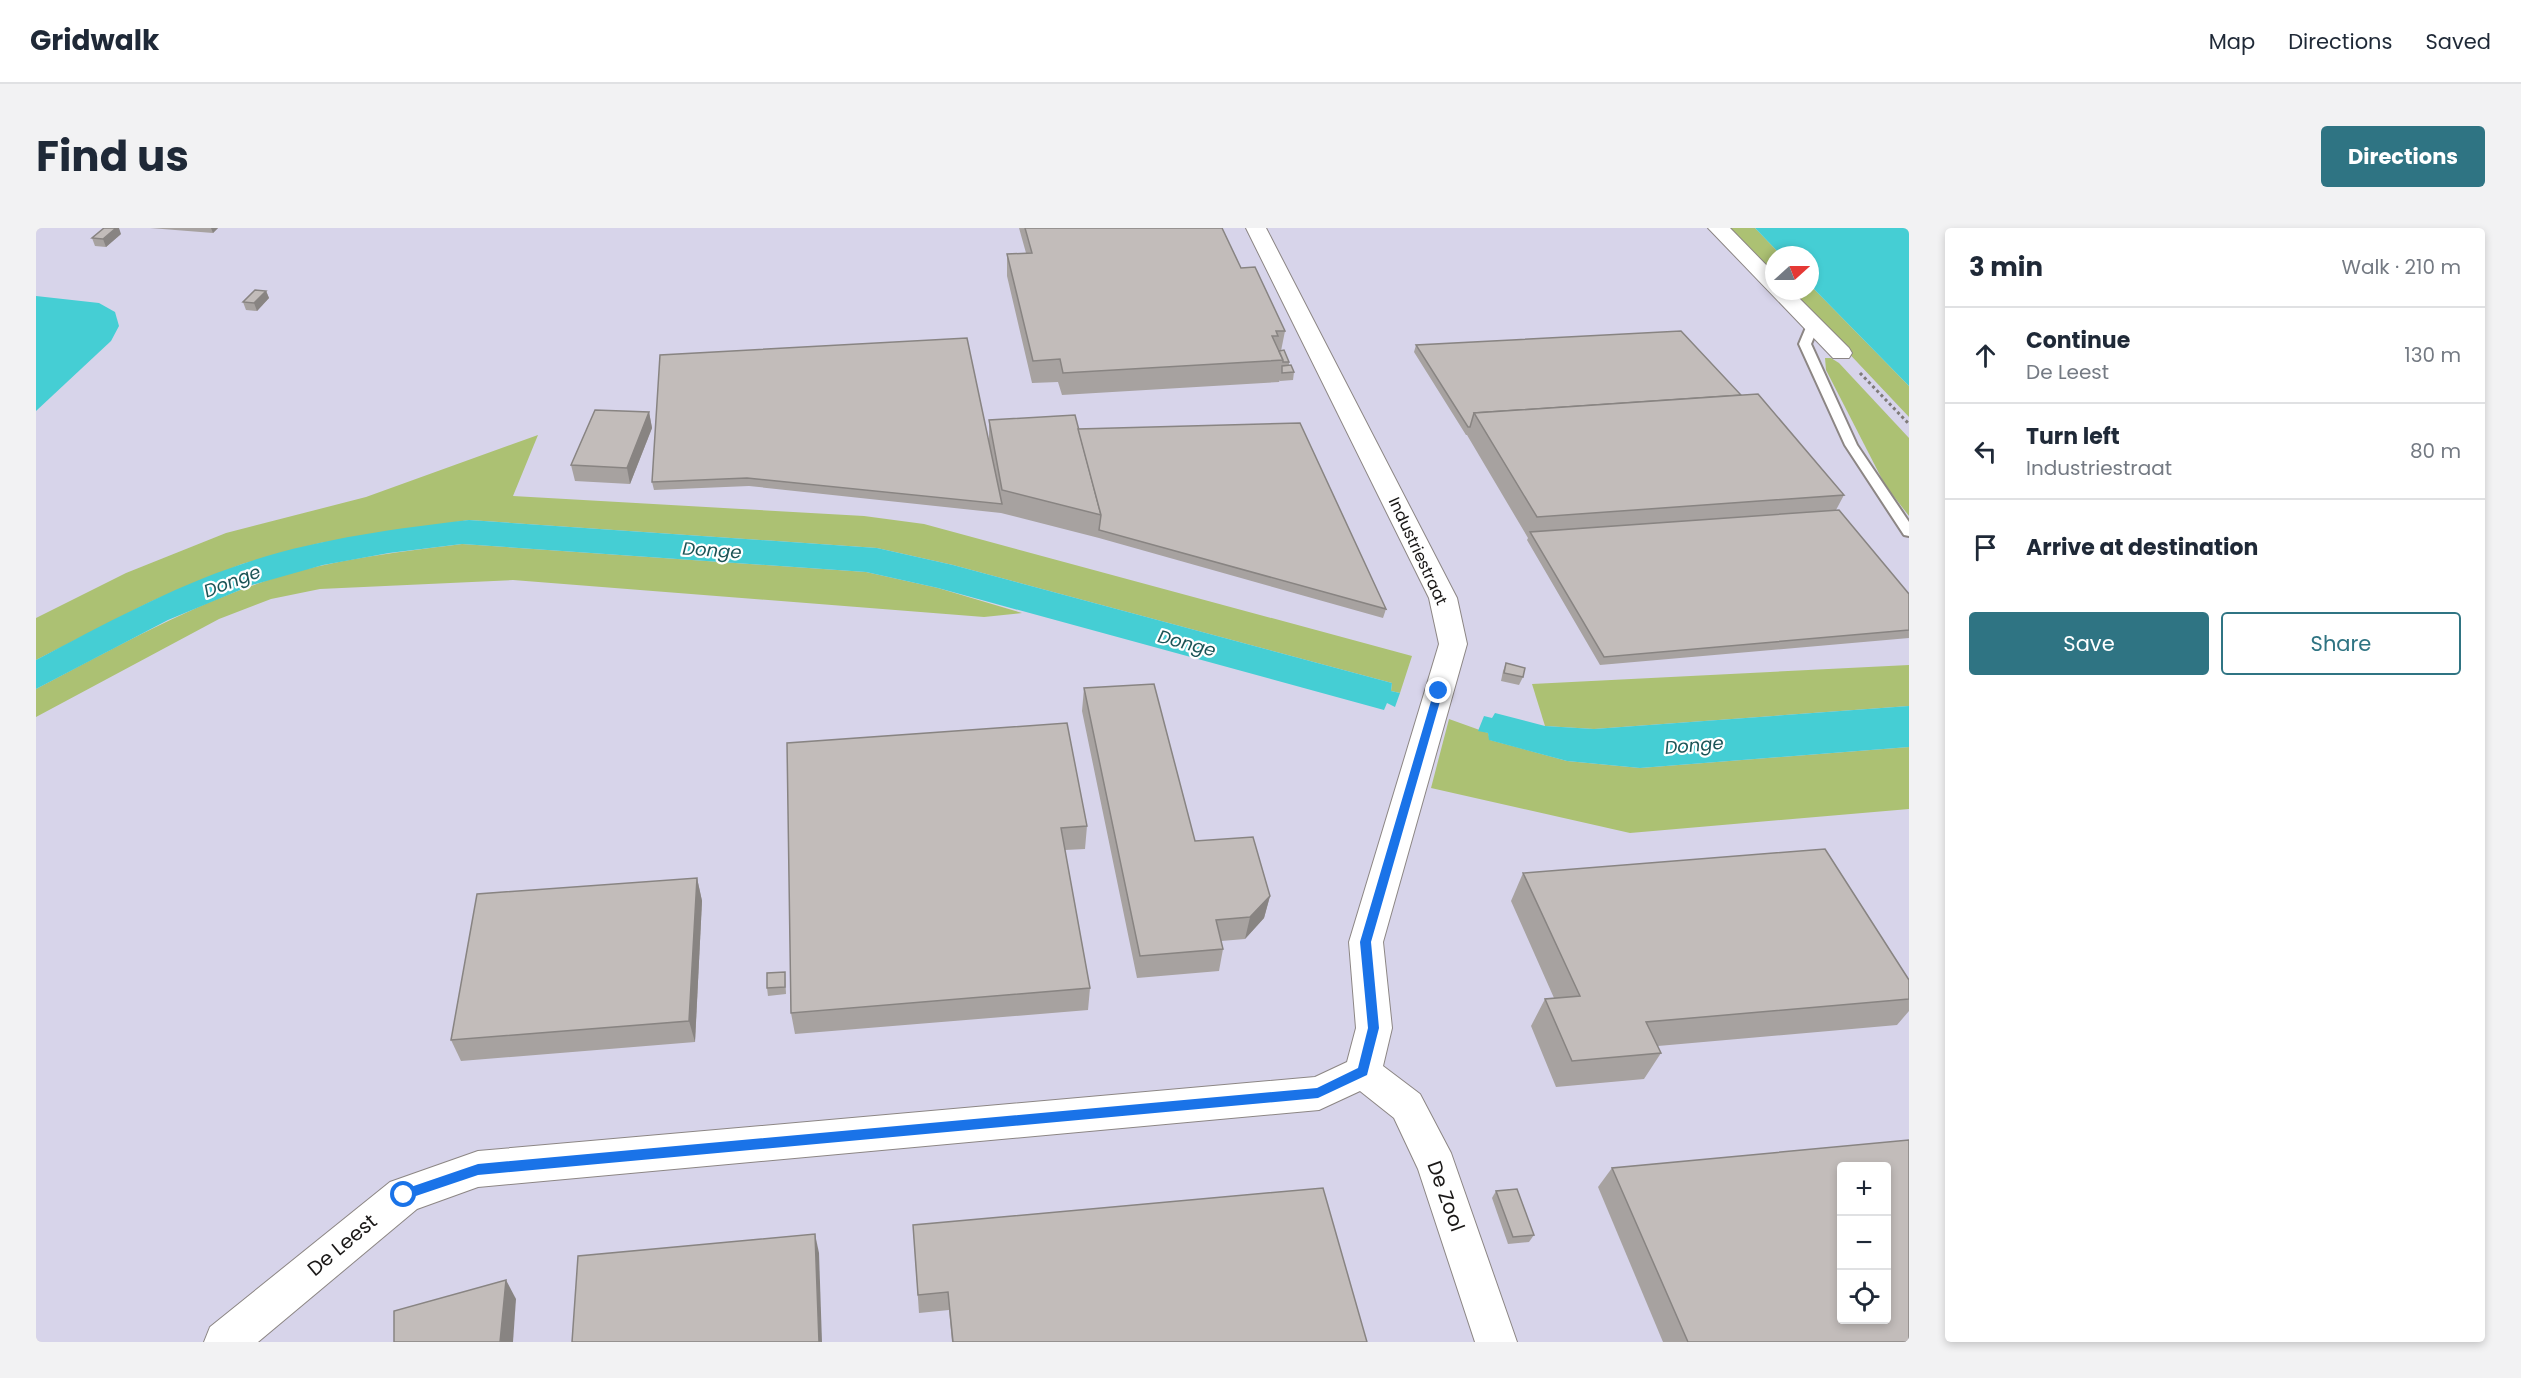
<!DOCTYPE html>
<html lang="en">
<head>
<meta charset="utf-8">
<style>
  :root { --surface:#fff; --page:#f2f2f3; --text:#1f2937; --muted:#747a83; --line:#e0e1e3; --accent:#2f7483 }
  body { margin:0; font-family:Poppins,sans-serif; background:var(--page); color:var(--text) }
  .controls { position:absolute; right:18px; bottom:18px; display:grid; overflow:hidden; border-radius:6px; box-shadow:0 3px 9px #0003 }
  .controls button { width:54px; height:54px; display:grid; place-items:center; padding:0; border:0; border-bottom:2px solid var(--line); background:var(--surface); color:var(--text); font:30px sans-serif }
  .compass { position:absolute; left:1729px; top:18px; width:54px; height:54px; border-radius:50%; background:var(--surface); box-shadow:0 3px 9px #0003; rotate:69deg }
  .stop { position:absolute; width:18px; height:18px; margin:-14px; border:4px solid #1a73e8; border-radius:50%; background:#fff }
  .stop.end { background:#1a73e8; border-color:#fff; box-shadow:0 2px 6px #0008 }
  .list { margin:0; padding:0; list-style:none }
  h2 { display:flex; justify-content:space-between; align-items:center; height:78px; margin:0; padding:0 24px; font-size:26px }
  h2 small { font-size:20px; font-weight:400; color:var(--muted) }
  .list li { display:grid; grid-template-columns:39px 1fr auto; gap:18px; align-items:center; box-sizing:border-box; height:96px; padding:0 24px; border-top:2px solid var(--line) }
  .list b { display:block; font-size:22px; white-space:nowrap }
  .list p { margin:0; font-size:20px; white-space:nowrap; color:var(--muted) }
  .list em { font-size:20px; font-style:normal; color:var(--muted) }
  .actions { display:flex; gap:12px; padding:18px 24px }
  .actions a { flex:1; padding:14px 0; border:2px solid var(--accent); border-radius:6px; text-align:center; font-size:21px; color:var(--accent) }
  .actions .main { background:var(--accent); color:#fff }
  .icon { flex:none; width:33px; height:33px; fill:none; stroke:currentColor; stroke-width:2; stroke-linecap:round; stroke-linejoin:round }
  .map { position:relative; flex:none; width:1873px; height:1114px; overflow:hidden; border-radius:6px }
  header { display:flex; align-items:center; gap:36px; box-sizing:border-box; height:84px; padding:0 30px; background:var(--surface); border-bottom:2px solid var(--line) }
  header strong { font-size:28px }
  nav { display:flex; gap:33px; margin-inline-start:auto; font-size:21px }
  .intro { display:flex; align-items:center; justify-content:space-between; box-sizing:border-box; height:144px; padding:0 36px }
  h1 { margin:0; font-size:42px }
  .button { padding:15px 27px; border-radius:6px; background:var(--accent); color:#fff; font-size:21px; font-weight:700 }
  main { display:flex; gap:36px; padding:0 36px }
  aside { flex:1; background:var(--surface); border-radius:6px; box-shadow:0 3px 9px #0003 }
  .map>svg:first-child { display:block }
  .industrial { fill:#d7d4ea; fill-rule:evenodd }
  .green { fill:#acc173 }
  .water { fill:#45ced4 }
  .lines { fill:none; stroke-linecap:round; stroke-linejoin:round }
  .lane-casing { stroke:#8c8684; stroke-width:4 }
  .street-casing { stroke:#8c8684; stroke-width:2 }
  .path { stroke:#7f7b79; stroke-width:3; stroke-dasharray:3 3; stroke-linecap:butt }
  .lane { fill:#fff; fill-rule:evenodd }
  .street { fill:#fff; fill-rule:evenodd }
  .wall { fill:#a7a2a0 }
  .shaded-wall { fill:#888482 }
  .building { fill:#c2bcba; stroke:#888482; stroke-width:1.5; fill-rule:evenodd }
  .route { fill:#1a73e8 }
  .labels { text-anchor:middle; dominant-baseline:central; stroke-width:4.5; stroke-linejoin:round; paint-order:stroke }
  .street-label { font-size:16px; fill:#1a1817; stroke:#fff }
  .water-label { font-size:18px; font-style:italic; fill:#1b5456; stroke:#fff }
  .near-street-label { font-size:20px; fill:#1a1817; stroke:#fff }
</style>
</head>
<body>
<header>
<strong>Gridwalk</strong>
<nav><a>Map</a><a>Directions</a><a>Saved</a></nav>
</header>
<div class="intro"><h1>Find us</h1><a class="button">Directions</a></div>
<main>
<div class="map">
<svg width="1873" height="1114" viewBox="0 0 1873 1114">
  <rect width="100%" height="100%" fill="#e6e0dd"/>
  <path class="industrial" d="M 0,0 L 1708,0 L 1738,63 L 1873,172 L 1873,1114 L 0,1114 ZM 1806,938 L 1850,938 L 1850,1092 L 1806,1092 Z"/>
  <g class="green">
    <path d="M 1694,0 L 1719,0 L 1745,27 L 1738,27 L 1738,47 Z"/>
    <path d="M 1774,57 L 1873,158 L 1873,189 L 1754,63 L 1774,63 Z"/>
    <path d="M 1789,130 L 1795,130 L 1803,135 L 1873,210 L 1873,288 L 1849,257 L 1790,142 Z"/>
    <path d="M 502,207 L 477,268 L 828,288 L 888,296 L 1376,428 L 1364,465 L 1355,463 L 1356,455 L 917,337 L 841,320 L 433,292 L 284,315 L 206,336 L 116,373 L 0,432 L 0,390 L 90,345 L 190,305 L 330,269 Z"/>
    <path d="M 426,316 L 830,344 L 902,360 L 986,385 L 948,389 L 477,352 L 284,361 L 235,371 L 183,391 L 0,489 L 0,461 C 71,424 140,385 215,358 C 282,333 355,325 426,316 Z"/>
    <path d="M 1873,437 L 1873,478 L 1558,501 L 1509,498 L 1496,456 Z"/>
    <path d="M 1413,491 L 1452,505 L 1454,512 L 1531,533 L 1604,540 L 1873,519 L 1873,581 L 1594,605 L 1395,560 Z"/>
  </g>
  <g class="water">
    <path d="M 1719,0 L 1873,0 L 1873,158 L 1774,57 L 1774,27 L 1745,27 Z"/>
    <path d="M 0,68 L 63,75 L 79,84 L 83,98 L 75,113 L 0,183 Z"/>
    <path d="M 433,292 L 841,320 L 917,337 L 1356,455 L 1355,463 L 1364,465 L 1359,479 L 1351,475 L 1348,482 L 902,360 L 830,344 L 426,316 L 353,325 L 287,337 L 216,357 L 132,392 L 0,461 L 0,432 C 67,397 134,360 206,336 C 279,311 357,301 433,292 Z"/>
    <path d="M 1873,478 L 1873,519 L 1604,540 L 1531,533 L 1453,512 L 1452,505 L 1442,503 L 1448,488 L 1456,490 L 1459,485 L 1509,498 L 1558,501 Z"/>
  </g>
  <g class="lines">
    <g class="lane-casing">
      <path id="lane" d="M 1777,93 L 1783,97 L 1775,116 L 1821,217 L 1873,294 L 1873,308 L 1868,307 L 1809,217 L 1763,116 L 1771,97 Z"/>
    </g>
    <g class="street-casing">
      <g id="street">
        <path d="M 1210,0 L 1230,0 L 1421,370 L 1431,416 L 1347,714 L 1356,800 L 1347,838 L 1384,866 L 1415,925 L 1481,1114 L 1439,1114 L 1382,941 L 1358,890 L 1324,863 L 1283,882 L 442,959 L 381,981 L 222,1114 L 168,1114 L 174,1099 L 354,954 L 442,923 L 1279,849 L 1311,834 L 1320,800 L 1313,714 L 1403,416 L 1393,370 Z"/>
        <path d="M 1672,0 L 1694,0 L 1738,45 L 1738,63 L 1756,63 L 1813,120 L 1816,125 L 1813,130 L 1797,130 Z"/>
      </g>
    </g>
    <path class="path" d="M 1824,145 L 1873,196"/>
    <use href="#lane" class="lane"/>
    <use href="#street" class="street"/>
  </g>
  <g class="wall">
    <path d="M 114,0 L 182,0 L 177,5 Z"/>
    <path d="M 983,0 L 1186,0 L 1205,40 L 1249,103 L 1245,123 L 1253,134 L 1253,137 L 1258,144 L 1257,152 L 1244,153 L 1244,152 L 1243,154 L 1026,167 L 1022,154 L 996,155 L 971,48 L 971,26 L 990,25 Z"/>
    <path d="M 85,6 L 70,19 L 59,18 L 56,10 Z"/>
    <path d="M 230,63 L 233,70 L 221,83 L 210,82 L 207,74 Z"/>
    <path d="M 1380,117 L 1705,167 L 1808,267 L 1800,282 L 1873,366 L 1873,410 L 1564,437 L 1491,312 L 1492,310 L 1431,207 L 1430,207 L 1378,124 Z"/>
    <path d="M 613,184 L 616,200 L 594,256 L 539,253 L 535,237 Z"/>
    <path d="M 953,192 L 1042,201 L 1350,381 L 1347,390 L 1063,310 L 965,285 L 713,258 L 618,262 L 616,254 L 953,215 Z"/>
    <path d="M 1470,435 L 1487,449 L 1483,457 L 1465,453 L 1467,443 Z"/>
    <path d="M 1048,460 L 1159,613 L 1234,668 L 1228,690 L 1209,711 L 1185,713 L 1187,721 L 1183,743 L 1101,750 L 1046,483 Z"/>
    <path d="M 751,515 L 1051,598 L 1049,621 L 1029,622 L 1054,760 L 1052,782 L 759,806 L 755,785 Z"/>
    <path d="M 1487,645 L 1873,752 L 1873,783 L 1861,797 L 1622,818 L 1625,825 L 1608,851 L 1520,859 L 1495,798 L 1509,771 L 1518,770 L 1475,673 Z"/>
    <path d="M 661,650 L 666,673 L 659,814 L 425,833 L 415,812 Z"/>
    <path d="M 749,744 L 750,766 L 732,768 L 731,760 Z"/>
    <path d="M 1576,940 L 1873,1114 L 1627,1114 L 1562,959 Z"/>
    <path d="M 1460,963 L 1498,1007 L 1493,1014 L 1472,1016 L 1456,970 Z"/>
    <path d="M 877,997 L 1331,1114 L 916,1114 L 913,1082 L 883,1085 Z"/>
  </g>
  <g class="shaded-wall">
    <path d="M 80,0 L 83,0 L 85,6 L 70,19 L 67,11 Z"/>
    <path d="M 175,0 L 182,0 L 177,5 Z"/>
    <path d="M 230,63 L 233,70 L 221,83 L 218,75 Z"/>
    <path d="M 613,184 L 616,200 L 594,256 L 591,240 Z"/>
    <path d="M 661,650 L 666,673 L 659,814 L 653,793 Z"/>
    <path d="M 1234,668 L 1228,690 L 1209,711 L 1214,689 Z"/>
    <path d="M 779,1006 L 783,1025 L 786,1114 L 783,1114 Z"/>
    <path d="M 470,1052 L 480,1071 L 477,1114 L 464,1114 Z"/>
  </g>
  <g class="building">
    <path d="M 68,0 L 80,0 L 67,11 L 56,10 Z"/>
    <path d="M 989,0 L 1186,0 L 1205,40 L 1219,39 L 1249,103 L 1240,103 L 1242,108 L 1236,108 L 1247,132 L 1027,145 L 1024,131 L 997,133 L 971,26 L 996,25 Z"/>
    <path d="M 219,62 L 230,63 L 218,75 L 207,74 Z"/>
    <path d="M 1645,103 L 1705,167 L 1438,185 L 1434,199 L 1432,199 L 1380,117 Z"/>
    <path d="M 931,110 L 966,276 L 711,250 L 616,254 L 624,127 Z"/>
    <path d="M 1248,122 L 1253,134 L 1247,134 L 1247,132 L 1243,123 Z"/>
    <path d="M 1255,137 L 1258,144 L 1246,145 L 1246,138 Z"/>
    <path d="M 1722,166 L 1808,267 L 1501,289 L 1438,185 Z"/>
    <path d="M 559,182 L 613,184 L 591,240 L 535,237 Z"/>
    <path d="M 1039,187 L 1065,287 L 966,262 L 953,192 Z"/>
    <path d="M 1264,195 L 1350,381 L 1063,302 L 1065,287 L 1042,201 Z"/>
    <path d="M 1803,282 L 1873,366 L 1873,402 L 1568,429 L 1494,304 Z"/>
    <path d="M 1470,435 L 1489,440 L 1487,449 L 1468,445 Z"/>
    <path d="M 1118,456 L 1159,613 L 1217,609 L 1234,668 L 1214,689 L 1180,692 L 1187,721 L 1104,728 L 1048,460 Z"/>
    <path d="M 1031,495 L 1051,598 L 1025,600 L 1054,760 L 755,785 L 751,515 Z"/>
    <path d="M 1789,621 L 1873,752 L 1873,771 L 1610,794 L 1625,825 L 1536,833 L 1509,771 L 1544,768 L 1487,645 Z"/>
    <path d="M 661,650 L 653,793 L 415,812 L 441,666 Z"/>
    <path d="M 749,744 L 749,759 L 731,760 L 731,745 Z"/>
    <path d="M 1873,912 L 1873,1114 L 1652,1114 L 1576,940 ZM 1806,939 L 1851,939 L 1851,1092 L 1806,1092 Z"/>
    <path d="M 1287,960 L 1331,1114 L 917,1114 L 912,1064 L 882,1067 L 877,997 Z"/>
    <path d="M 1481,961 L 1498,1007 L 1477,1009 L 1460,963 Z"/>
    <path d="M 779,1006 L 783,1114 L 536,1114 L 542,1028 Z"/>
    <path d="M 470,1052 L 464,1114 L 358,1114 L 358,1083 Z"/>
  </g>
  <path class="route" d="M 1403,460 L 1407,463 L 1335,714 L 1343,800 L 1331,847 L 1282,870 L 442,947 L 368,972 L 363,971 L 363,963 L 442,936 L 1281,860 L 1322,840 L 1332,800 L 1324,714 L 1398,463 Z"/>
  <g class="labels">
    <g class="street-label">
      <text transform="translate(1382 323) rotate(65)">Industriestraat</text>
    </g>
    <g class="water-label">
      <text transform="translate(676 322) rotate(4)">Donge</text>
      <text transform="translate(196 353) rotate(-21)">Donge</text>
      <text transform="translate(1151 415) rotate(15)">Donge</text>
      <text transform="translate(1658 517) rotate(-5)">Donge</text>
    </g>
    <g class="near-street-label">
      <text transform="translate(1410 968) rotate(70)">De Zool</text>
      <text transform="translate(306 1017) rotate(-40)">De Leest</text>
    </g>
  </g>
</svg>
<div class="controls">
<button>+</button>
<button>−</button>
<button><svg class="icon" aria-label="locate" viewBox="0 0 24 24"><circle cx="12" cy="12" r="6"/><path d="M12 2v4M12 18v4M2 12h4M18 12h4"/></svg></button>
</div>
<svg class="compass" viewBox="-18 -18 36 36"><path d="M0-13l5 13h-10z" fill="#e53935"/><path d="M0 13l5-13h-10z" fill="#747a83"/></svg>
<div class="stop" style="left:368px;top:967px"></div>
<div class="stop end" style="left:1403px;top:463px"></div>
</div>
<aside>
<h2>3 min<small>Walk · 210 m</small></h2>
<ul class="list">
<li><svg class="icon" aria-label="ahead" viewBox="0 0 24 24"><path d="M12 20V5M6 11l6-6 6 6"/></svg><div><b>Continue</b><p>De Leest</p></div><em>130 m</em></li>
<li><svg class="icon" aria-label="left" viewBox="0 0 24 24"><path d="M17 20v-9H6M10 6l-5 5 5 5"/></svg><div><b>Turn left</b><p>Industriestraat</p></div><em>80 m</em></li>
<li><svg class="icon" aria-label="arrive" viewBox="0 0 24 24"><path d="M6 21V4h12l-3 4 3 4H6"/></svg><div><b>Arrive at destination</b></div></li>
</ul>
<div class="actions"><a class="main">Save</a><a>Share</a></div>
</aside>
</main>
</body>
</html>
